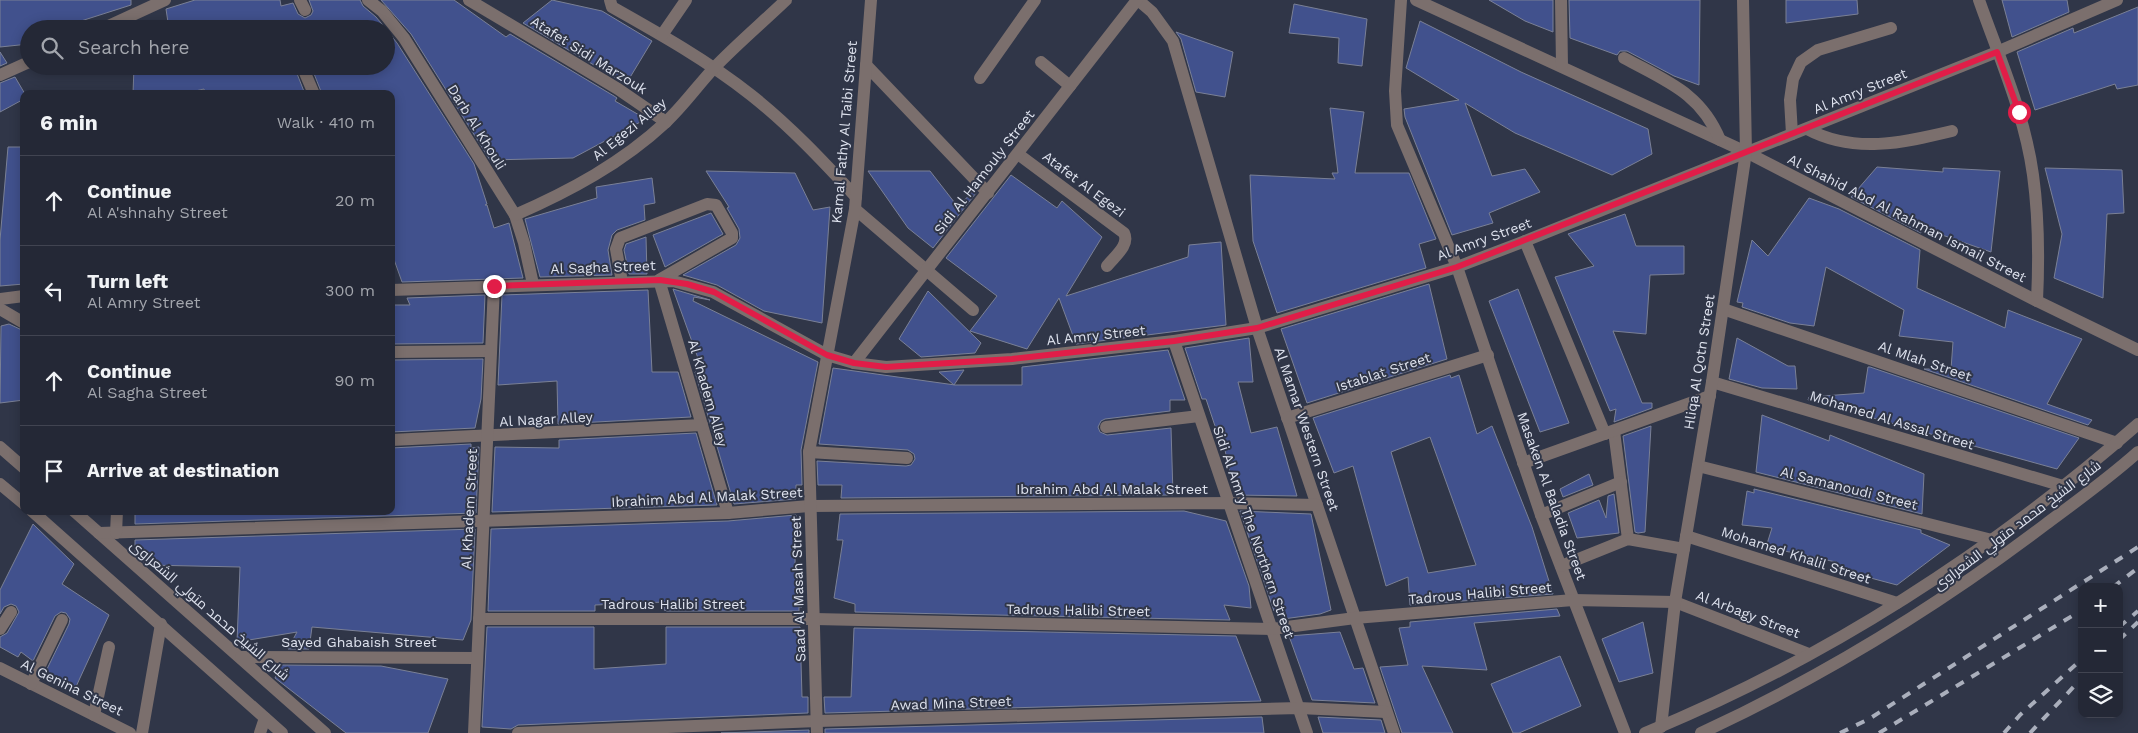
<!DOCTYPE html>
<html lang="en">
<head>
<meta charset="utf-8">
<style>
  :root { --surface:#242836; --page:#2c303e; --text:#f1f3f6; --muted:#a3a6ad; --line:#414451 }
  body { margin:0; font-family:"Work Sans",Cairo,sans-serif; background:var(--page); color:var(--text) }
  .controls { position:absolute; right:15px; bottom:15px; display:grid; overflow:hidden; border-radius:10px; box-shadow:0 2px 12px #0003 }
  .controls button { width:45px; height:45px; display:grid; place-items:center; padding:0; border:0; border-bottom:1px solid var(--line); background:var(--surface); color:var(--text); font:25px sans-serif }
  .stop { position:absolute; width:15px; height:15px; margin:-11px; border:4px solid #e11d48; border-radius:50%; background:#fff }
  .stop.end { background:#e11d48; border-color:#fff; box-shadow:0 1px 5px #0008 }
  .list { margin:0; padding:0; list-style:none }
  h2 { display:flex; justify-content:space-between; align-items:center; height:65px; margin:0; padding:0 20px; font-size:21px }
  h2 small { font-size:16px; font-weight:400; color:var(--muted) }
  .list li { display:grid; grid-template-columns:32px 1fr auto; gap:15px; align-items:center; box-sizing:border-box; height:90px; padding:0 20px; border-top:1px solid var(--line) }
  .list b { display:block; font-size:19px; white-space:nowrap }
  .list p { margin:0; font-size:16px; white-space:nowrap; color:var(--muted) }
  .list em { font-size:16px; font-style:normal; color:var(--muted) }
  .icon { flex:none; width:28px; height:28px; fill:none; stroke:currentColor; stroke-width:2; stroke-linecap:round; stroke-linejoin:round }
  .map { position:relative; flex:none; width:2138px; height:733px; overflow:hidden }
  .search { position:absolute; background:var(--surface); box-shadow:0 2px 12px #0003; left:20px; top:20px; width:375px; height:55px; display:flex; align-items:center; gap:12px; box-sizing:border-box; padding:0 18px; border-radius:28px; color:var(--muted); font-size:19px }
  .panel { position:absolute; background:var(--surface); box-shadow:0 2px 12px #0003; left:20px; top:90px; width:375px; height:425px; border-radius:10px }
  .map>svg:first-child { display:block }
  .building { fill:#41518d; stroke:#7a8096; fill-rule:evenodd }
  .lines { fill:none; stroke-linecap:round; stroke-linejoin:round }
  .minor { stroke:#7b6f6d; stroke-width:12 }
  .rail { stroke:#aaafbc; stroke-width:4; stroke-dasharray:9 9; stroke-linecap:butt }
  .route { stroke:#e11d48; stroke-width:6 }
  .labels { text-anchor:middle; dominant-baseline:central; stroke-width:4; stroke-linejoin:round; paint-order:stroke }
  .street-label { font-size:14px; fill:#dee2ee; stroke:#303648 }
</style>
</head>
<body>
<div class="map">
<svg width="2138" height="733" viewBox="0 0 2138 733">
  <rect width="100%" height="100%" fill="#303648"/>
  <g class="building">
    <path d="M 0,0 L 131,0 L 131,5 L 56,29 L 29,29 L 29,44 L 0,47 Z"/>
    <path d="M 195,0 L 280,0 L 281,6 L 293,3 L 298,14 L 305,18 L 311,15 L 313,11 L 309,0 L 360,0 L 363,6 L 376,17 L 386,29 L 169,29 L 166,9 Z"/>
    <path d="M 381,0 L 454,0 L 506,37 L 510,34 L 614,96 L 617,98 L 615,101 L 646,119 L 573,158 L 490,160 L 411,34 Z"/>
    <path d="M 552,0 L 602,11 L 652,41 L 626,84 L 523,23 Z"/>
    <path d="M 1489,0 L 1553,0 L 1553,32 L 1525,21 Z"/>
    <path d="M 1569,0 L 1700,0 L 1699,85 L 1674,76 L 1627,51 L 1620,51 L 1617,55 L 1570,38 Z"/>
    <path d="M 1786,0 L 1857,0 L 1858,14 L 1786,23 Z"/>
    <path d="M 2002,0 L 2067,0 L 2069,12 L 2012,37 Z"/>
    <path d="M 1294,4 L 1367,19 L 1362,66 L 1338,63 L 1339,38 L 1289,33 Z"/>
    <path d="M 2138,7 L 2138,85 L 2117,89 L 2115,84 L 2035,110 L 2017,52 L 2073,28 L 2074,33 Z"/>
    <path d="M 1420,21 L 1521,72 L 1648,129 L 1652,154 L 1612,175 L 1515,133 L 1465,103 L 1492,176 L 1525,169 L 1540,192 L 1489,213 L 1493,223 L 1452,235 L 1405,117 L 1404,109 L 1459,100 L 1406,68 Z"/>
    <path d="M 386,29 L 397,43 L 474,164 L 487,204 L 485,205 L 487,205 L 494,228 L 509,223 L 523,278 L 402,282 L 391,251 L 391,94 L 322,94 L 311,66 L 386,66 Z"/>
    <path d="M 1176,32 L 1233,52 L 1225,97 L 1196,92 L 1181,39 Z"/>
    <path d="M 0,52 L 7,63 L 0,66 Z"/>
    <path d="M 134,66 L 294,66 L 305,94 L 205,94 L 204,89 L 182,94 L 133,94 Z"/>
    <path d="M 15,77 L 25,94 L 24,99 L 0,112 L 0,83 Z"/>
    <path d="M 1330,108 L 1364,112 L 1355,173 L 1409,173 L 1436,239 L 1419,244 L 1426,268 L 1277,313 L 1253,241 L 1250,175 L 1335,179 L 1332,173 L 1338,173 Z"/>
    <path d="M 8,147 L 24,147 L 24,284 L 0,286 L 0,240 Z"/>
    <path d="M 1877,167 L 1943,172 L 1943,168 L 2000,171 L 1991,252 L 1922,228 L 1921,233 L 1851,197 Z"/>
    <path d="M 2045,168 L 2122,170 L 2124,213 L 2107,214 L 2103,298 L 2054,278 L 2062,234 Z"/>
    <path d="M 706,171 L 795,173 L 813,210 L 830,207 L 822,323 L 764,311 L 717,285 L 683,275 L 736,245 L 740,238 L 739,229 L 727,208 L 729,207 Z"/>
    <path d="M 868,171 L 930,171 L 958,207 L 974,190 L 976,193 L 933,248 L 908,228 Z"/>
    <path d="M 1011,175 L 1057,208 L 1062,201 L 1102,237 L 1066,296 L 1188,257 L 1189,245 L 1221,242 L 1226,325 L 1076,344 L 1059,298 L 1027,349 L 970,331 L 997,296 L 946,258 Z"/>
    <path d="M 652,178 L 655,203 L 644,205 L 645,220 L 617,230 L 612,235 L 608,250 L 612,275 L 540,277 L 525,219 L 597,198 L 596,187 Z"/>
    <path d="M 1809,198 L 1839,209 L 1920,250 L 1917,288 L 2005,328 L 2008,310 L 2082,339 L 2047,404 L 2092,420 L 2088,425 L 1924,369 L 1951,369 L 1953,342 L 1899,336 L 1904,310 L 1826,267 L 1814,326 L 1790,323 L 1742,307 L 1743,303 L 1737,302 L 1752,240 L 1768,256 Z"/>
    <path d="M 711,213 L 723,234 L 665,267 L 653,235 Z"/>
    <path d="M 1625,214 L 1636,246 L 1684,246 L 1684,274 L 1650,275 L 1646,334 L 1613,331 L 1642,403 L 1652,403 L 1652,408 L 1614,422 L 1616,409 L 1610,411 L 1555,277 L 1594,266 L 1568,234 Z"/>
    <path d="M 646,237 L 647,274 L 629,274 L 624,250 L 626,244 Z"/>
    <path d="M 1429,284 L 1447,359 L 1307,403 L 1281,329 Z"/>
    <path d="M 673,289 L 710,300 L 694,297 L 693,301 L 818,362 L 801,450 L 802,485 L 796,485 L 796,499 L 734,504 L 695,372 L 703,372 Z"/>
    <path d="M 1518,289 L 1569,423 L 1540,432 L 1489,301 Z"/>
    <path d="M 648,290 L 652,372 L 678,372 L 691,417 L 558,424 L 557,381 L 498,385 L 502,295 Z"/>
    <path d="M 928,291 L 981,343 L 975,353 L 921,357 L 899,339 Z"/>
    <path d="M 485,295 L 483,343 L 391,344 L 391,305 L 410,305 L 407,298 Z"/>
    <path d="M 9,324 L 24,331 L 24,400 L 0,403 L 1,326 Z"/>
    <path d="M 1249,338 L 1253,382 L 1238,382 L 1251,433 L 1277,427 L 1297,496 L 1235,495 L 1220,428 L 1216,429 L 1206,399 L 1202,399 L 1185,348 Z"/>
    <path d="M 1737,338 L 1788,366 L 1795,366 L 1797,389 L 1762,388 L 1729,379 Z"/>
    <path d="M 1168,350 L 1185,400 L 1170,400 L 1170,411 L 1105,419 L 1101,421 L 1098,427 L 1100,432 L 1107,435 L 1171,428 L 1173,495 L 841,498 L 842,485 L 818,485 L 817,461 L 906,466 L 911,465 L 915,459 L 914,454 L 908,450 L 819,444 L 833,368 L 955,385 L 1022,385 L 1022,367 Z"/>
    <path d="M 483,359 L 481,399 L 475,428 L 391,432 L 391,360 Z"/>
    <path d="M 1868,367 L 1870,367 L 2079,438 L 2057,469 L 1808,400 L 1809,397 L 1864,393 Z"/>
    <path d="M 964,370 L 954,385 L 939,372 Z"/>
    <path d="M 1450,375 L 1451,378 L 1459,375 L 1477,434 L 1492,426 L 1532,527 L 1553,594 L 1410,605 L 1408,577 L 1386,586 L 1353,466 L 1334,473 L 1313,418 ZM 1430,437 L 1476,565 L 1428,573 L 1391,452 Z"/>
    <path d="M 1762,415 L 1829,441 L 1830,435 L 1924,474 L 1922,514 L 1756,472 Z"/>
    <path d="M 1651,426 L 1645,532 L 1638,533 L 1635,532 L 1623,436 Z"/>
    <path d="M 696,433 L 717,505 L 492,512 L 495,447 L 559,448 L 559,440 Z"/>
    <path d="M 471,444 L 471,448 L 479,447 L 476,513 L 135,524 L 135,511 L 391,511 L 391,448 Z"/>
    <path d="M 1589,474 L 1593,485 L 1563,497 L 1560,489 Z"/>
    <path d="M 1754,489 L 1921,530 L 1921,533 L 1950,545 L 1897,585 L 1833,568 L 1836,562 L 1766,547 L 1772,528 L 1742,525 L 1747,491 L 1754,493 Z"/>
    <path d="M 1614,494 L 1619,533 L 1577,538 L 1568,513 L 1599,500 L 1606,518 L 1608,496 Z"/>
    <path d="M 1184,511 L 1226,521 L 1249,586 L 1251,608 L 1224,605 L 1230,620 L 855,612 L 855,604 L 834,598 L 843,540 L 837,540 L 840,514 Z"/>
    <path d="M 1240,511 L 1311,514 L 1331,610 L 1320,614 L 1283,619 L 1280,610 L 1274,611 Z"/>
    <path d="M 796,515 L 795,564 L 802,607 L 799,607 L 799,611 L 667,611 L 664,610 L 665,602 L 595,605 L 595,611 L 488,611 L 491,529 L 728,521 Z"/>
    <path d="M 33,524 L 74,564 L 62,584 L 109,615 L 74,691 L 46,671 L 69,624 L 70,619 L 66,613 L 61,612 L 55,616 L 33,661 L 21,652 L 18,657 L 0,647 L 0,637 L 7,633 L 19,612 L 16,606 L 11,604 L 4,607 L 0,614 L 0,590 Z"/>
    <path d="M 475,529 L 471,620 L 463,640 L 312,627 L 309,649 L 288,649 L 297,632 L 237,642 L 240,567 L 147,565 L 135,554 L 135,540 Z"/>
    <path d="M 1557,609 L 1560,616 L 1474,623 L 1487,670 L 1422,666 L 1453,733 L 1402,733 L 1380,667 L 1408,665 L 1399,628 L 1410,627 L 1410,622 Z"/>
    <path d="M 1643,622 L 1653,673 L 1619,682 L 1602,639 Z"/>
    <path d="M 487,627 L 594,627 L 594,669 L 666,664 L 666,627 L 800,627 L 802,697 L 808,697 L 808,713 L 518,725 L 511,729 L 482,727 Z"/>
    <path d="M 854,628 L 1236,636 L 1261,701 L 825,713 L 824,697 L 851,697 Z"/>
    <path d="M 1340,632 L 1354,669 L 1363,668 L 1375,703 L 1312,700 L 1289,636 Z"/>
    <path d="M 1560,656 L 1581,706 L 1519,733 L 1513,733 L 1491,684 Z"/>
    <path d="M 281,665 L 381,666 L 448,679 L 428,733 L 346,733 L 275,678 Z"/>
    <path d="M 1262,717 L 1264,733 L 825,733 L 825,729 Z"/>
    <path d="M 1318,717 L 1381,720 L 1385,733 L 1323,733 Z"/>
    <path d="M 809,730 L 809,733 L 721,733 Z"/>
  </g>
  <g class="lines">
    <g class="minor">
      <path d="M 300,0 L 305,10"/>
      <path d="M 368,0 L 382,11 L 404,38 L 515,215 L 524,243 L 533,284"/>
      <path d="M 469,0 L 618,89 L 666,122"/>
      <path d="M 610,0 L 612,7 C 660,34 708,61 751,95 C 789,125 823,161 856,197"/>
      <path d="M 1138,0 L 1152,12 L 1173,41 L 1257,328 L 1394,733"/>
      <path d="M 1401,0 L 1395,91 L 1397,125 L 1457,267 L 1541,515 L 1625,733"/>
      <path d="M 1416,0 L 1746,152 L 2037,301 L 2138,350"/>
      <path d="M 1561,0 L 1562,66"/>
      <path d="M 1979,0 C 1999,57 2025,115 2033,175 C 2039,218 2039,259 2037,301"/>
      <path d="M 102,29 L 165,0"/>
      <path d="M 662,35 L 686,0"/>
      <path d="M 1624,58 C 1666,81 1701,93 1720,140"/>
      <path d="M 1041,62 L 1070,86"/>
      <path d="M 866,65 L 988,193"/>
      <path d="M 302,66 L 314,94"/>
      <path d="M 0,75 L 29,62"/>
      <path d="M 980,78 L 1035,0"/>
      <path d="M 1807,129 C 1854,154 1902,143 1952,131"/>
      <path d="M 1792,134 L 1790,100 L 1793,79 L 1801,62 L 1818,50 L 1891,28"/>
      <path d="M 1018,154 L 1124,233 C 1130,245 1115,256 1107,266"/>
      <path d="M 855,209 L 973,310"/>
      <path d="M 515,215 C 570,191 622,163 666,122 C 684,105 698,85 714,68 C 737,44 762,23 786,0"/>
      <path d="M 1525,241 L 1605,434"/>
      <path d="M 622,282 L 616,249 L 620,238 L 707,204 L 716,205 L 732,233 L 732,238 L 659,280 L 728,513"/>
      <path d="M 391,290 L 673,281 L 713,292 L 827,355 L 854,363 L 886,367 L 1012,359 L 1174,341 L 1257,328 L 1457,267 L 1525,241 L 1997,52 L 2117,0"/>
      <path d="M 0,299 L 24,296"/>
      <path d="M 0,309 L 24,323"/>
      <path d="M 1723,309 L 2117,443"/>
      <path d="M 1174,341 L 1307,733"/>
      <path d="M 391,352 L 491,351"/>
      <path d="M 854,363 L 1137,0"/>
      <path d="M 1712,382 L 2063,486"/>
      <path d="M 1287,418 L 1488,355"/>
      <path d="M 1106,427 L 1199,416"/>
      <path d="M 1614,431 L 1628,539"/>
      <path d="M 391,440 L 702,425"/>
      <path d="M 0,447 L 24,468"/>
      <path d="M 809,452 L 907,458"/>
      <path d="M 1523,463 L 1710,396"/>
      <path d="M 1698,466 L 1992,540"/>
      <path d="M 0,484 L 24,504"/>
      <path d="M 32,511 L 282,733"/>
      <path d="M 74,511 L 325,733"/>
      <path d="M 1541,515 L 1621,482"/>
      <path d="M 99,533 L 728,513 L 809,506 L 1229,503 L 1317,505"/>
      <path d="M 116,533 L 117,511"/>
      <path d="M 1686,536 L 1897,603"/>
      <path d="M 1561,566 L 1628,539 L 1684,549"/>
      <path d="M 479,619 L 815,619 L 1272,629 L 1355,618 L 1573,600 L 1675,602 L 1809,654"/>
      <path d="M 0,629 L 11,612"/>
      <path d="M 241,657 L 477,658"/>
      <path d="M 0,668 L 130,733"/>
      <path d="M 31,684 L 62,620"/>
      <path d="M 94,715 L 109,647"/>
      <path d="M 1661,727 L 1675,602 L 1712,382 L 1746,152 L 1743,0"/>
      <path d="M 142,733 L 161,624"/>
      <path d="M 260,733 L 265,718"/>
      <path d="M 474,733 L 494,286"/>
      <path d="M 518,733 L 818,721 L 1299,708 L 1386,712"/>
      <path d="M 817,733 L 809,452 L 855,209 L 871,0"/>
      <path d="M 1645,733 C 1824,660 1993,551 2138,424"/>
      <path d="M 1701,733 C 1824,676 1938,606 2046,524 C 2077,501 2109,478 2138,452"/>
    </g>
    <g class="rail">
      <path d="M 2113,587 L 2138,568"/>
      <path d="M 2119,627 L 2138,611"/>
      <path d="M 2119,640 L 2138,622"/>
      <path d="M 1840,733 L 1869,719 L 2138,547"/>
      <path d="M 1879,733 L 2082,610"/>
      <path d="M 2004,733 L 2020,715 L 2082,659"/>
      <path d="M 2030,733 L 2082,678"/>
    </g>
  </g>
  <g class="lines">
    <path class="route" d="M 494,286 L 660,280 L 687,284 L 714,292 L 827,355 L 854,363 L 886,367 L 1012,359 L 1174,341 L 1257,328 L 1457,267 L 1997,52 L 2019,112"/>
  </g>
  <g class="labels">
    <g class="street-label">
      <text transform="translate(589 55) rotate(32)">Atafet Sidi Marzouk</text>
      <text transform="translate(1860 91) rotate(-22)">Al Amry Street</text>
      <text transform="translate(477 127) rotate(58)">Darb Al Khouli</text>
      <text transform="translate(629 129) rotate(-39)">Al Egezi Alley</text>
      <text transform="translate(844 132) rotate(-85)">Kamal Fathy Al Taibi Street</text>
      <text transform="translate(984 172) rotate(-52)">Sidi Al Hamouly Street</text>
      <text transform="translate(1084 184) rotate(37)">Atafet Al Egezi</text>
      <text transform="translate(1907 218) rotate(27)">Al Shahid Abd Al Rahman Ismail Street</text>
      <text transform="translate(1484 239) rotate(-20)">Al Amry Street</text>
      <text transform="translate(603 267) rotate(-2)">Al Sagha Street</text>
      <text transform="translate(1096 335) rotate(-6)">Al Amry Street</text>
      <text transform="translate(1925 361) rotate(19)">Al Mlah Street</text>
      <text transform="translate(1699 362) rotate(-81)">Hliqa Al Qotn Street</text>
      <text transform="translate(1383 372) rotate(-18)">Istablat Street</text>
      <text transform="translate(708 393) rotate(74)">Al Khadem Alley</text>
      <text transform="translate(546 419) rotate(-3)">Al Nagar Alley</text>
      <text transform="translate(1892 420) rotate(17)">Mohamed Al Assal Street</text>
      <text transform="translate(1307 429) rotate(71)">Al Mamar Western Street</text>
      <text transform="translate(1849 488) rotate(14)">Al Samanoudi Street</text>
      <text x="1112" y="489">Ibrahim Abd Al Malak Street</text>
      <text transform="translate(1552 496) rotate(70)">Masaken Al Baladia Street</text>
      <text transform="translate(707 497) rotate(-3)">Ibrahim Abd Al Malak Street</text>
      <text transform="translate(469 509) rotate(-87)">Al Khadem Street</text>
      <text transform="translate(2017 525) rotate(-37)">شارع الشيخ محمد متولي الشعراوى</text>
      <text transform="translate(1254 532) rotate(71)">Sidi Al Amry The Northern Street</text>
      <text transform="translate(1796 555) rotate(18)">Mohamed Khalil Street</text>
      <text transform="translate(798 589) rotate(-92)">Saad Al Masah Street</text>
      <text transform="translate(1480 593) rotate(-5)">Tadrous Halibi Street</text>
      <text x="673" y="604">Tadrous Halibi Street</text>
      <text transform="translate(210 610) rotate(41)">شارع الشيخ محمد متولي الشعراوى</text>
      <text transform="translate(1078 610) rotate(1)">Tadrous Halibi Street</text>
      <text transform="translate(1748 614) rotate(21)">Al Arbagy Street</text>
      <text x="359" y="642">Sayed Ghabaish Street</text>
      <text transform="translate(72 687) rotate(26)">Al Genina Street</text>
      <text transform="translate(951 703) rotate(-2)">Awad Mina Street</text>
    </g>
  </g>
</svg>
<div class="controls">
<button>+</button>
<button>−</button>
<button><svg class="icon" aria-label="layers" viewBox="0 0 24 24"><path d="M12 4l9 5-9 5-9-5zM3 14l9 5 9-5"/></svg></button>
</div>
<div class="stop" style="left:2019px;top:112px"></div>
<div class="stop end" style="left:494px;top:286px"></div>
<div class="search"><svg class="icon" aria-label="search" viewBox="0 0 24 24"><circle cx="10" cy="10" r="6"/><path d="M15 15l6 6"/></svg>Search here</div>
<section class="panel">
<h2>6 min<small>Walk · 410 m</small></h2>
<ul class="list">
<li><svg class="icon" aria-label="ahead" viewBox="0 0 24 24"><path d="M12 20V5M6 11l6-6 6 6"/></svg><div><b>Continue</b><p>Al A'shnahy Street</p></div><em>20 m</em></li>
<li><svg class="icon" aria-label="left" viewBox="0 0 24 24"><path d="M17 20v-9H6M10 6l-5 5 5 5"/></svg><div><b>Turn left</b><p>Al Amry Street</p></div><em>300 m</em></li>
<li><svg class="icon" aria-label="ahead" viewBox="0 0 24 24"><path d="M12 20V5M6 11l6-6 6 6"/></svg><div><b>Continue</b><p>Al Sagha Street</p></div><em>90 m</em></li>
<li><svg class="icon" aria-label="arrive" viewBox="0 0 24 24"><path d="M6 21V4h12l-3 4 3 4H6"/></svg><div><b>Arrive at destination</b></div></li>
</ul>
</section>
</div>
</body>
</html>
